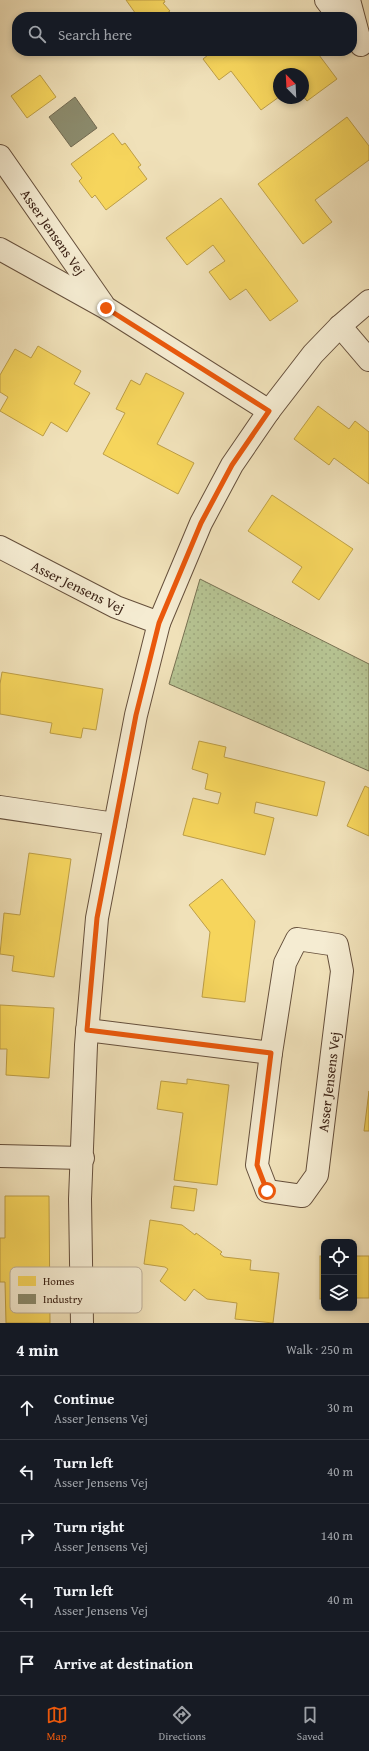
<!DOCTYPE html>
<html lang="en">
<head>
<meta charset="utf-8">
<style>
  :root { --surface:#171b24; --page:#20242c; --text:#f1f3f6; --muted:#9ea1a6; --line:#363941; --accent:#ea580c }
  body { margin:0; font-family:"Gentium Book Plus",serif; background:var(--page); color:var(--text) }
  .controls { position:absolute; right:12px; bottom:12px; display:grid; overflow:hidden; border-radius:8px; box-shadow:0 2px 6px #0003 }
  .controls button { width:36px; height:36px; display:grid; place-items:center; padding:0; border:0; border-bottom:1px solid var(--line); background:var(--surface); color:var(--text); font:20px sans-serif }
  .compass { position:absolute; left:273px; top:68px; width:36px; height:36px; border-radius:50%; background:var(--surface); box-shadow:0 2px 6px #0003; rotate:336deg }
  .stop { position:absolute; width:12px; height:12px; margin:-9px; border:3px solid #ea580c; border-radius:50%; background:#fff }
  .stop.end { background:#ea580c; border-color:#fff; box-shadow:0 1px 4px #0008 }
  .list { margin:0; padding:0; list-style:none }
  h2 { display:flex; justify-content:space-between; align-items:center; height:52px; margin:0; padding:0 16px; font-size:17px }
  h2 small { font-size:13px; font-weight:400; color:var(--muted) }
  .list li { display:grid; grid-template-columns:26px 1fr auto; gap:12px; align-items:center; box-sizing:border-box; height:64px; padding:0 16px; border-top:1px solid var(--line) }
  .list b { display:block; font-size:15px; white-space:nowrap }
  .list p { margin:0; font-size:13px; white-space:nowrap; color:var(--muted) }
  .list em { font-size:13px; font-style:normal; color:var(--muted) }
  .icon { flex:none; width:22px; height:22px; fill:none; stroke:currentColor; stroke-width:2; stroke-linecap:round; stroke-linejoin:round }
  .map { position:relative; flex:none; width:369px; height:1323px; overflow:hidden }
  .search { position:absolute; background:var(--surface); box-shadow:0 2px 6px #0003; left:12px; right:12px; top:12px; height:44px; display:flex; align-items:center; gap:10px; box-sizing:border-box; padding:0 14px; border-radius:16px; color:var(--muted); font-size:15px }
  .sheet { height:372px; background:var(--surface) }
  nav { display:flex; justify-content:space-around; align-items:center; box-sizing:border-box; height:56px; border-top:1px solid var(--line); background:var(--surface); font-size:11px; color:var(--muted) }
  nav a { display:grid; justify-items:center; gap:2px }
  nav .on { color:var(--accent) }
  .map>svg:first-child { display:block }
  .park { fill:url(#park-dots); stroke:#777152 }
  .homes { fill:#f6d55c; stroke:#bd9e46 }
  .industry { fill:#8c8c6e; stroke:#736b52 }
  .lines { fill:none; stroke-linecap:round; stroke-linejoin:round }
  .street-casing { stroke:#66503c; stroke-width:24 }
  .street { stroke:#f5ecd2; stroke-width:22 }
  .route { stroke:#ea580c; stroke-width:5 }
  .labels { text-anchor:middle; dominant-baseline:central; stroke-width:4; stroke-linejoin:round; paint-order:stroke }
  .street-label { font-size:14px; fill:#381f12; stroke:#f5ecd2 }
  .key { fill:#f5ecd2; stroke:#bcae98; stroke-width:1 }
  .key-label { font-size:11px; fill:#381f12 }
</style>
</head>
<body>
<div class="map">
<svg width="369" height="1323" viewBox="0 0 369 1323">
  <defs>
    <pattern id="park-dots" width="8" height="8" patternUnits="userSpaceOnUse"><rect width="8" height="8" fill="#b6c392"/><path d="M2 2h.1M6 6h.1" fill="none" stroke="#9da77d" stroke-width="1.8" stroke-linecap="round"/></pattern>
  </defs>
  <rect width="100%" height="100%" fill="#f0e1b9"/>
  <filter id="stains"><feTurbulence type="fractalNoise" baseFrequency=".005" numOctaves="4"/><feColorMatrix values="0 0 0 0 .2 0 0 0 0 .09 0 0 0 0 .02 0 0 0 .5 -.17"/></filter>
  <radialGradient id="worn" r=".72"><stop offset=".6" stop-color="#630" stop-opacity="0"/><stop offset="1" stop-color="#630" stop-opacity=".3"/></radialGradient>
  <path class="park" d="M 200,579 L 369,664 L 369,771 L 169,684 Z"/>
  <g class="homes">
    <path d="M 126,0 L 164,0 L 165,2 L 163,3 L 170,11 L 161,17 L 138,17 Z"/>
    <path d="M 213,51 L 245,51 L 246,53 L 249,51 L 316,51 L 337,79 L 307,101 L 303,96 L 303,74 L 279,74 L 279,97 L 261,110 L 231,71 L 219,80 L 203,59 Z"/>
    <path d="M 40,75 L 56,97 L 27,118 L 11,96 Z"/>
    <path d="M 347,117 L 369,146 L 369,160 L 315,200 L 332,222 L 303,244 L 258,184 Z"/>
    <path d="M 113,133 L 122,145 L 125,143 L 141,165 L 138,167 L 147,179 L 106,210 L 95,195 L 92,198 L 79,181 L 82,178 L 71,164 Z"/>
    <path d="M 221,198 L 298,301 L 270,321 L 246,289 L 230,300 L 209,272 L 225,261 L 213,245 L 187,265 L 166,238 Z"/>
    <path d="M 38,346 L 81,371 L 74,384 L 90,393 L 67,432 L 51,422 L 43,436 L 0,411 L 8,397 L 0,392 L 0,375 L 15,349 L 31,358 Z"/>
    <path d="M 146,373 L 184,393 L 157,444 L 194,463 L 178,494 L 103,454 L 125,413 L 116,409 L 131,380 L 140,385 Z"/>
    <path d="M 318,406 L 349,429 L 355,421 L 369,432 L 369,484 L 334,458 L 329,465 L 294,439 Z"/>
    <path d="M 272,495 L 353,549 L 319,600 L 292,582 L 302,567 L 248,531 Z"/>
    <path d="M 2,672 L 103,689 L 96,730 L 83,728 L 81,738 L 50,733 L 52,723 L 0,714 L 0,684 Z"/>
    <path d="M 199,741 L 226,747 L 224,757 L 325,782 L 317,816 L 256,802 L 254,813 L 274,818 L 265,855 L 183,835 L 193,798 L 218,804 L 221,793 L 205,789 L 208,774 L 192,769 Z"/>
    <path d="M 365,786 L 369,788 L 369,836 L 347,826 Z"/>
    <path d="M 29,853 L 71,859 L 54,977 L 12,971 L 14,956 L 0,954 L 4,913 L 20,915 Z"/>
    <path d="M 222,879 L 255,921 L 245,1002 L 202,997 L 210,932 L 189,905 Z"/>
    <path d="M 0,1005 L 54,1008 L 49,1078 L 6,1075 L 7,1049 L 0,1049 Z"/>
    <path d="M 187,1079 L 229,1085 L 217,1185 L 174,1180 L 183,1113 L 157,1109 L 161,1081 L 187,1084 Z"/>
    <path d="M 369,1091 L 369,1131 L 364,1131 Z"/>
    <path d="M 174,1186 L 197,1189 L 194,1211 L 171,1208 Z"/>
    <path d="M 5,1196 L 49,1196 L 50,1323 L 6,1323 L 5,1282 L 0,1282 L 0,1238 L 5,1238 Z"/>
    <path d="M 150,1220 L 182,1225 L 195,1235 L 196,1233 L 222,1252 L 220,1254 L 224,1257 L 251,1260 L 250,1270 L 279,1273 L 273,1323 L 235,1319 L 237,1303 L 207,1299 L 194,1289 L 185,1301 L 160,1281 L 168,1269 L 165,1267 L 144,1264 Z"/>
    <rect x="320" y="1256" width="4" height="43"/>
    <rect x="354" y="1256" width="15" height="42"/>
  </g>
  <path class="industry" d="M 75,97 L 97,128 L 71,147 L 49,117 Z"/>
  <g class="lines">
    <g class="street-casing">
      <g id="street">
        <path d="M 326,0 L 339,17"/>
        <path d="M 349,0 L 361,45"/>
        <path d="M 0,156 L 103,304"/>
        <path d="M 0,249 L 106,308 L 269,411"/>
        <path d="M 340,326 L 369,360"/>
        <path d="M 0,547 L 116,607 L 159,623"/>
        <path d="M 0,807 L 115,824"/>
        <path d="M 297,939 L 337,945 L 342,971 L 317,1175 L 302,1196 L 267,1191 L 257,1165 L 271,1053 L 285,963 Z"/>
        <path d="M 87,1030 L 271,1053"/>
        <path d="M 0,1156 L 83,1158"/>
        <path d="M 82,1323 L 80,1199 L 86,1045 L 97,918 L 136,715 L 159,623 L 201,523 L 232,465 L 269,411 L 313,354 L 340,326 L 369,301"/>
      </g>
    </g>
    <use href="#street" class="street"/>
  </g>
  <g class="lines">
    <path class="route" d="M 106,308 L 269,411 L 232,465 L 201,523 L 159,623 L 136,715 L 97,918 L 87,1030 L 271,1053 L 257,1165 L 267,1191"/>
  </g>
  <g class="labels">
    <g class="street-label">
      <text transform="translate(53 232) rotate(55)">Asser Jensens Vej</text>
      <text transform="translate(78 587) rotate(26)">Asser Jensens Vej</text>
      <text transform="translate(329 1082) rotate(-83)">Asser Jensens Vej</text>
    </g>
  </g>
  <rect x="10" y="1267" width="132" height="46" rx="6" class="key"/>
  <rect x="18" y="1276" width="18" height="10" fill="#f6d55c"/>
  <rect x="18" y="1294" width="18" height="10" fill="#8c8c6e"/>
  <g class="key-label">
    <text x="43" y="1285">Homes</text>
    <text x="43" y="1303">Industry</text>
  </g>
  <rect width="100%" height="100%" filter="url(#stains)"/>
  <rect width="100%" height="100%" fill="url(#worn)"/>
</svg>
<div class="controls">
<button><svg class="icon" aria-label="locate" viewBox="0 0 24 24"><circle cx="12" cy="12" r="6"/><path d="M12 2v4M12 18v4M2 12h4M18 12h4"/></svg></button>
<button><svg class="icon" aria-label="layers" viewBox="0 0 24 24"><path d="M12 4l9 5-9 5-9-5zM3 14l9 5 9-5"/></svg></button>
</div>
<svg class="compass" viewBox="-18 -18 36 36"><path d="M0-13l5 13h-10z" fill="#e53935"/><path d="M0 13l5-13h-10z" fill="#9ea1a6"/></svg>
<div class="stop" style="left:267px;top:1191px"></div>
<div class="stop end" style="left:106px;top:308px"></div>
<div class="search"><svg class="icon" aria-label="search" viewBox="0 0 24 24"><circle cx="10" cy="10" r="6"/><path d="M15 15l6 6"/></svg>Search here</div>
</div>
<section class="sheet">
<h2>4 min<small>Walk · 250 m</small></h2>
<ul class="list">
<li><svg class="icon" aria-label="ahead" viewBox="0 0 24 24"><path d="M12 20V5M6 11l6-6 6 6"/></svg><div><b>Continue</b><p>Asser Jensens Vej</p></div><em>30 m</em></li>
<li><svg class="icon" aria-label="left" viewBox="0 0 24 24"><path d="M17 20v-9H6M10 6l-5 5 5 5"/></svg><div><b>Turn left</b><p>Asser Jensens Vej</p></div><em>40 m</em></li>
<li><svg class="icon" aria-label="right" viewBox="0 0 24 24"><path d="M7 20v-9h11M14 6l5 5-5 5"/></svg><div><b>Turn right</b><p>Asser Jensens Vej</p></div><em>140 m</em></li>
<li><svg class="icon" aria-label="left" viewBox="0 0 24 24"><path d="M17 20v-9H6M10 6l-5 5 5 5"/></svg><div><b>Turn left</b><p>Asser Jensens Vej</p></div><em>40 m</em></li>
<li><svg class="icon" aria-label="arrive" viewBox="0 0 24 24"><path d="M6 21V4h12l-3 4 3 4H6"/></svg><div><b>Arrive at destination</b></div></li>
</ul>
</section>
<nav>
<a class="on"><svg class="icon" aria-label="map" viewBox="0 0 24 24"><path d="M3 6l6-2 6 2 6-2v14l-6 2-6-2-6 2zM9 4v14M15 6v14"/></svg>Map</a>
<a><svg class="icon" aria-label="directions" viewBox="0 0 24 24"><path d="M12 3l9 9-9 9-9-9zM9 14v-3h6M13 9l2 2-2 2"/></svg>Directions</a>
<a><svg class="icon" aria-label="saved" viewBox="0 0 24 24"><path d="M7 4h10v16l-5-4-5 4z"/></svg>Saved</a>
</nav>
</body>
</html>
